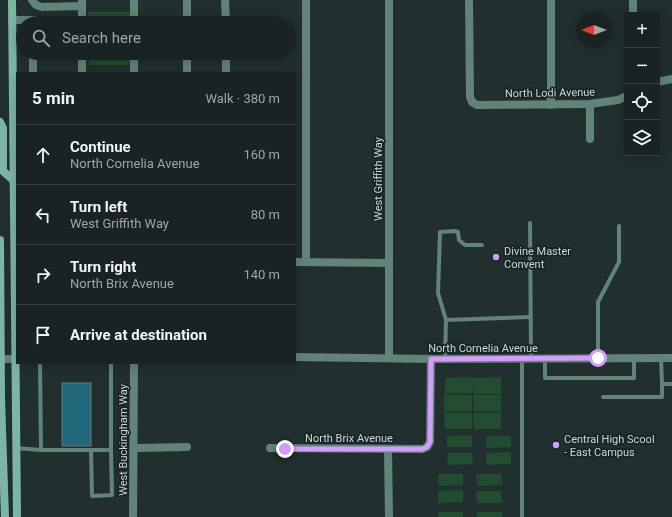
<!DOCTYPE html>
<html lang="en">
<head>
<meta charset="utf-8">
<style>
  :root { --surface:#1a2323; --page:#232b2b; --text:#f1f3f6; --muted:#9fa4a6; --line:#384041 }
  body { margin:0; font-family:Roboto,sans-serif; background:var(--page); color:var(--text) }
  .controls { position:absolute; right:12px; top:12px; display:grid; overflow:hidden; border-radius:0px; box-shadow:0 2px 10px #0003 }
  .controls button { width:36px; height:36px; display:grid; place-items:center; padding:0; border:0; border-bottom:1px solid var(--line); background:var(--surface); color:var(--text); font:20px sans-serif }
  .compass { position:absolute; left:576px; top:12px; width:36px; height:36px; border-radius:50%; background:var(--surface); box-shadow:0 2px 10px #0003; rotate:270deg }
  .stop { position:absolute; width:12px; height:12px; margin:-9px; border:3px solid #d49cfc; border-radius:50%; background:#fff }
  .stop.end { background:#d49cfc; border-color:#fff; box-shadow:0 1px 4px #0008 }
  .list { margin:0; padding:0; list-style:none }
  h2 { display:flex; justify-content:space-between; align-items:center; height:52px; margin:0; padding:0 16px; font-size:17px }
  h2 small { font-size:13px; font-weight:400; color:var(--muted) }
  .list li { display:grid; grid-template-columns:26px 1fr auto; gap:12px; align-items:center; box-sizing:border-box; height:60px; padding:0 16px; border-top:1px solid var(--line) }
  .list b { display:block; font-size:15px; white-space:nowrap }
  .list p { margin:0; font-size:13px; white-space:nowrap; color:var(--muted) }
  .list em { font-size:13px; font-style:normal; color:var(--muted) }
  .icon { flex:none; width:22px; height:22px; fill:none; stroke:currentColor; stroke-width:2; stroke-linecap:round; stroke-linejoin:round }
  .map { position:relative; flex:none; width:672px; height:517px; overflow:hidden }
  .search { position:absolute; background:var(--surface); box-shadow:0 2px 10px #0003; left:16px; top:16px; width:280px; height:44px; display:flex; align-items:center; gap:10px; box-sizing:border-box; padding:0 14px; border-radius:22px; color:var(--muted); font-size:15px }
  .panel { position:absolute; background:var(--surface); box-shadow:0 2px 10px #0003; left:16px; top:72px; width:280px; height:292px; border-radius:0px }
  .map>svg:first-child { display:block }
  .green { fill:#224c2f }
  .building { fill:#23697c; stroke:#6a777c }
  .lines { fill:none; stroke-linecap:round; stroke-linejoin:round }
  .service { stroke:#618379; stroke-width:4 }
  .minor { stroke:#618379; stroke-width:8 }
  .tertiary { stroke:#618379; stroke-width:8 }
  .secondary { stroke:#7db5a5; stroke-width:8 }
  .route { stroke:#d49cfc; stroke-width:5 }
  .poi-dot { fill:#d49cfc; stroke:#182525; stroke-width:1.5 }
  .labels { text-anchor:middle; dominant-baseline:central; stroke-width:3.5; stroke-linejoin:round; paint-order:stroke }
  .street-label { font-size:11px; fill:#ced6d6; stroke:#182525 }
  .poi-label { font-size:11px; fill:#ced6d6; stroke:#182525; text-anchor:start }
</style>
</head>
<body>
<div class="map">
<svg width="672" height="517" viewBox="0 0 672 517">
  <rect width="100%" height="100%" fill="#222f2f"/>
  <g class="green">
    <rect x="88" y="12" width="44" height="11"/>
    <rect x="89" y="53" width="43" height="12"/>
    <path d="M 473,377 L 473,393 L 445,394 L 445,378 Z"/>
    <path d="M 501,377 L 501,394 L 474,394 L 473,378 Z"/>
    <path d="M 444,395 L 472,395 L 472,411 L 444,412 Z"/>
    <path d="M 473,395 L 501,395 L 501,411 L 474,411 Z"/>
    <path d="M 501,412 L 501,429 L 474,429 L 473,413 Z"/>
    <path d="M 444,413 L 472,413 L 472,429 L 445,429 Z"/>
    <path d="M 472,435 L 472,447 L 447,447 L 447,436 Z"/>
    <path d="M 486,436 L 511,436 L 511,447 L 486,448 Z"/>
    <path d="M 511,452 L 511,464 L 486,465 L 486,453 Z"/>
    <path d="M 447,453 L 472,453 L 473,464 L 448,465 Z"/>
    <path d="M 438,474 L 463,474 L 463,485 L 438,486 Z"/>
    <path d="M 476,474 L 501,474 L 502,485 L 477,486 Z"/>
    <path d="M 463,490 L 463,502 L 438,503 L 438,491 Z"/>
    <path d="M 476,491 L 501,491 L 502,503 L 477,503 Z"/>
    <rect x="438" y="512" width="25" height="5"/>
    <rect x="477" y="512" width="25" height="5"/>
  </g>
  <rect class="building" x="62" y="383" width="29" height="63"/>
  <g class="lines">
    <g class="service">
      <path d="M 530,223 L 531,358"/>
      <path d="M 446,320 L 530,317"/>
      <path d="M 598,358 L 598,302 L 619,262 L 619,226"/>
      <path d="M 661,358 L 662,384 L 672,384"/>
      <path d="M 445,359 L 446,320 L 438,293 L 440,232 L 455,231 L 458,232 L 459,240 L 465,245 L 482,245"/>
      <path d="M 545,359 L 545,378 L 634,378 L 634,358"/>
      <path d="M 603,397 L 662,397 L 662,384"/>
      <path d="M 16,448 L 41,450 L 40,363"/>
      <path d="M 41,450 L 111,450 L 111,363"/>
      <path d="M 91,450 L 92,496 L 112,495 L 111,450"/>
      <path d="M 522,517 L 522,359"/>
    </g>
    <g class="minor">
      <path d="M 32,0 L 36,5 L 42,7 L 82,6"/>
      <path d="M 187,0 L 187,23"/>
      <path d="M 225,0 L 226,23"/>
      <path d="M 389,0 L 389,358"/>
      <path d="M 469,0 L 470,97 L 472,102 L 477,105 L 590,104 L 618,100 L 627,96"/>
      <path d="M 633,0 L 633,15"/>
      <path d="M 12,20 L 82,20"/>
      <path d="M 82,23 L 82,0"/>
      <path d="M 134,23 L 134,0"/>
      <path d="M 33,53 L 33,73"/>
      <path d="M 82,53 L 82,73"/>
      <path d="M 226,53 L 226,73"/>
      <path d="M 134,73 L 134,53"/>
      <path d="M 187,73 L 187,53"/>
      <path d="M 657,82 L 672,79"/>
      <path d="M 590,104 L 590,139"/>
      <path d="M 551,105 L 551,0"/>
      <path d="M 306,261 L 306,0"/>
      <path d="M 295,262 L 389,263"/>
      <path d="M 134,448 L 187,447"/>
      <path d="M 270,448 L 423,449 L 427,447 L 430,442 L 431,359"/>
      <path d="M 388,449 L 389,517"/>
      <path d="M 133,517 L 134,363"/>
    </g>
    <g class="tertiary">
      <path d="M 295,357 L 431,359 L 672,358"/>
      <path d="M 0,359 L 17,359"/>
    </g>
    <g class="secondary">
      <path d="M 12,0 L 17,517"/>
      <path d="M 0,122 L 3,128 L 3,171 L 13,180"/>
      <path d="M 0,240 L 1,399 L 5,517"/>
    </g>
  </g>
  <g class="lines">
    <path class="route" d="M 285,449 L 422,449 L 427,447 L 430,442 L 431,359 L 598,358"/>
  </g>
  <g class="poi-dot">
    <circle cx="496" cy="257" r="4"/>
    <circle cx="556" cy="445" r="4"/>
  </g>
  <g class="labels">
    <g class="street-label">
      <text transform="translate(550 93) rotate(-1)">North Lodi Avenue</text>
      <text transform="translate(378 179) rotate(-90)">West Griffith Way</text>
      <text x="483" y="348">North Cornelia Avenue</text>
      <text x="349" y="438">North Brix Avenue</text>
      <text transform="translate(123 440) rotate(-90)">West Buckingham Way</text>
    </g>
    <g class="poi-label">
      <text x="504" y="251">Divine Master<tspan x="504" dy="13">Convent</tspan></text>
      <text x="564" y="439">Central High Scool<tspan x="564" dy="13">- East Campus</tspan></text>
    </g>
  </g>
</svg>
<div class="controls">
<button>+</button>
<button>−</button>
<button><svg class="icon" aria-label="locate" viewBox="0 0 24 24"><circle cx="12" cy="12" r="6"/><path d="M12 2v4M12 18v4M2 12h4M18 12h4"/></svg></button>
<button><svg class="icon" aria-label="layers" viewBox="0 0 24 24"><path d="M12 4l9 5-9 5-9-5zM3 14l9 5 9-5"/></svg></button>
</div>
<svg class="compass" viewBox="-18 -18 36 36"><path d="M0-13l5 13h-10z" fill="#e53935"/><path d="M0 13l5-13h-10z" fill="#9fa4a6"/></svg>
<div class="stop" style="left:598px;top:358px"></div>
<div class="stop end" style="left:285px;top:449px"></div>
<div class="search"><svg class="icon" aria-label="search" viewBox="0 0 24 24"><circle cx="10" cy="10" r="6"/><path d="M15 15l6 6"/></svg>Search here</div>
<section class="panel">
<h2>5 min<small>Walk · 380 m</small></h2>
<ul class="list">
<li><svg class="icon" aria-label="ahead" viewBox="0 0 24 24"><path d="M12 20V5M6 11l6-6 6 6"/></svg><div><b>Continue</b><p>North Cornelia Avenue</p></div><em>160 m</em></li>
<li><svg class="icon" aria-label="left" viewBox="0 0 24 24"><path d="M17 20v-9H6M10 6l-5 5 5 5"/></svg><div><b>Turn left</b><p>West Griffith Way</p></div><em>80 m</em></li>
<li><svg class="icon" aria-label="right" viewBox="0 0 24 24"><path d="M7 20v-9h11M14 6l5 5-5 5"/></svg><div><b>Turn right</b><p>North Brix Avenue</p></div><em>140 m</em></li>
<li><svg class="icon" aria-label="arrive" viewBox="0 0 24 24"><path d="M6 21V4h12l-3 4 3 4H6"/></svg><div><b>Arrive at destination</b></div></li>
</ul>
</section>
</div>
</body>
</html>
